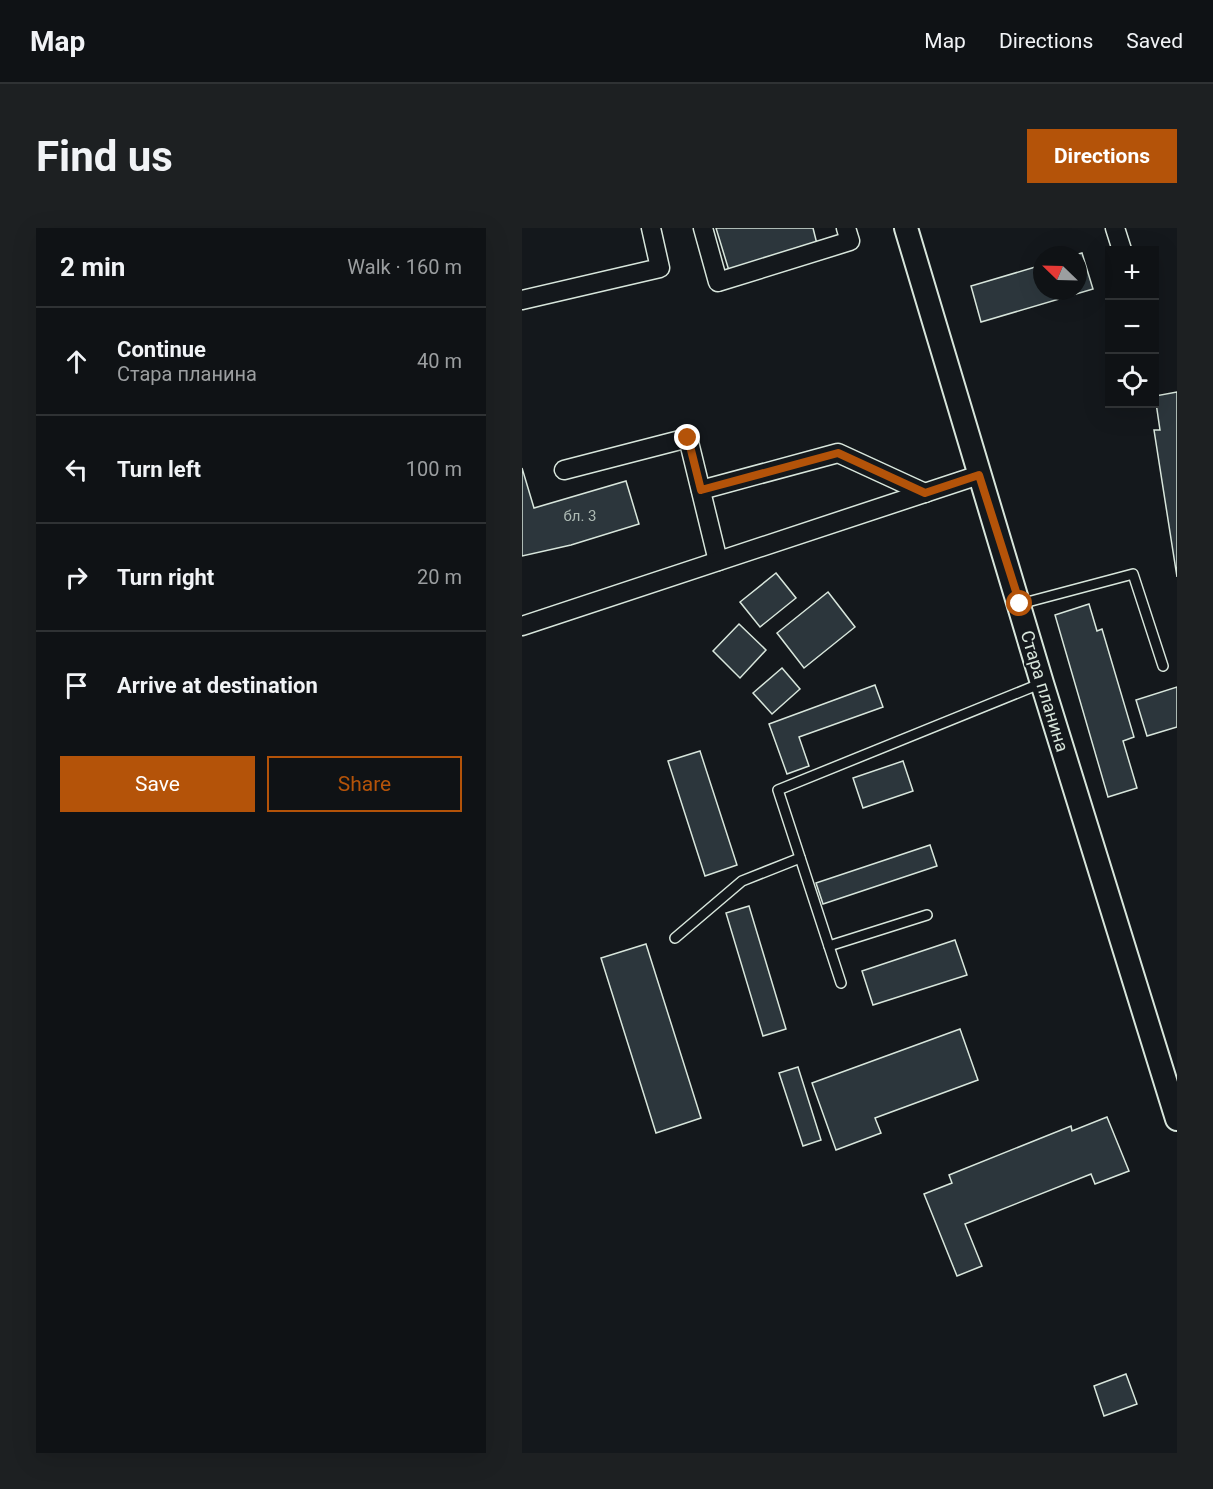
<!DOCTYPE html>
<html lang="en">
<head>
<meta charset="utf-8">
<style>
  :root { --surface:#0f1215; --page:#1d2022; --text:#f1f3f6; --muted:#9b9ea0; --line:#2f3234; --accent:#b45309 }
  body { margin:0; font-family:Roboto,sans-serif; background:var(--page); color:var(--text) }
  .controls { position:absolute; right:18px; top:18px; display:grid; overflow:hidden; border-radius:0px; box-shadow:0 6px 24px #0002 }
  .controls button { width:54px; height:54px; display:grid; place-items:center; padding:0; border:0; border-bottom:2px solid var(--line); background:var(--surface); color:var(--text); font:30px sans-serif }
  .compass { position:absolute; left:511px; top:18px; width:54px; height:54px; border-radius:50%; background:var(--surface); box-shadow:0 6px 24px #0002; rotate:293deg }
  .stop { position:absolute; width:18px; height:18px; margin:-14px; border:4px solid #b45309; border-radius:50%; background:#fff }
  .stop.end { background:#b45309; border-color:#fff; box-shadow:0 2px 6px #0008 }
  .list { margin:0; padding:0; list-style:none }
  h2 { display:flex; justify-content:space-between; align-items:center; height:78px; margin:0; padding:0 24px; font-size:26px }
  h2 small { font-size:20px; font-weight:400; color:var(--muted) }
  .list li { display:grid; grid-template-columns:39px 1fr auto; gap:18px; align-items:center; box-sizing:border-box; height:108px; padding:0 24px; border-top:2px solid var(--line) }
  .list b { display:block; font-size:22px; white-space:nowrap }
  .list p { margin:0; font-size:20px; white-space:nowrap; color:var(--muted) }
  .list em { font-size:20px; font-style:normal; color:var(--muted) }
  .actions { display:flex; gap:12px; padding:18px 24px }
  .actions a { flex:1; padding:14px 0; border:2px solid var(--accent); border-radius:0px; text-align:center; font-size:21px; color:var(--accent) }
  .actions .main { background:var(--accent); color:#fff }
  .icon { flex:none; width:33px; height:33px; fill:none; stroke:currentColor; stroke-width:2; stroke-linecap:round; stroke-linejoin:round }
  .map { position:relative; flex:none; width:655px; height:1225px; overflow:hidden; border-radius:0px }
  header { display:flex; align-items:center; gap:36px; box-sizing:border-box; height:84px; padding:0 30px; background:var(--surface); border-bottom:2px solid var(--line) }
  header strong { font-size:28px }
  nav { display:flex; gap:33px; margin-inline-start:auto; font-size:21px }
  .intro { display:flex; align-items:center; justify-content:space-between; box-sizing:border-box; height:144px; padding:0 36px }
  h1 { margin:0; font-size:42px }
  .button { padding:15px 27px; border-radius:0px; background:var(--accent); color:#fff; font-size:21px; font-weight:700 }
  main { display:flex; gap:36px; padding:0 36px }
  aside { flex:1; background:var(--surface); border-radius:0px; box-shadow:0 6px 24px #0002 }
  .map>svg:first-child { display:block }
  .building { fill:#2c363c; stroke:#d8e6dc; stroke-width:1.5 }
  .lines { fill:none; stroke-linecap:round; stroke-linejoin:round }
  .service-casing { stroke:#d8e6dc; stroke-width:12 }
  .minor-casing { stroke:#d8e6dc; stroke-width:21 }
  .tertiary-casing { stroke:#d8e6dc; stroke-width:26 }
  .service { stroke:#14181c; stroke-width:9 }
  .minor { stroke:#14181c; stroke-width:18 }
  .tertiary { stroke:#14181c; stroke-width:22 }
  .route { stroke:#b45309; stroke-width:8 }
  .labels { text-anchor:middle; dominant-baseline:central; stroke-width:4.5; stroke-linejoin:round; paint-order:stroke }
  .number-label { font-size:15px; fill:#adbab4 }
  .street-label { font-size:18px; fill:#d8e6dc; stroke:#14181c }
</style>
</head>
<body>
<header>
<strong>Map</strong>
<nav><a>Map</a><a>Directions</a><a>Saved</a></nav>
</header>
<div class="intro"><h1>Find us</h1><a class="button">Directions</a></div>
<main>
<aside>
<h2>2 min<small>Walk · 160 m</small></h2>
<ul class="list">
<li><svg class="icon" aria-label="ahead" viewBox="0 0 24 24"><path d="M12 20V5M6 11l6-6 6 6"/></svg><div><b>Continue</b><p>Стара планина</p></div><em>40 m</em></li>
<li><svg class="icon" aria-label="left" viewBox="0 0 24 24"><path d="M17 20v-9H6M10 6l-5 5 5 5"/></svg><div><b>Turn left</b></div><em>100 m</em></li>
<li><svg class="icon" aria-label="right" viewBox="0 0 24 24"><path d="M7 20v-9h11M14 6l5 5-5 5"/></svg><div><b>Turn right</b></div><em>20 m</em></li>
<li><svg class="icon" aria-label="arrive" viewBox="0 0 24 24"><path d="M6 21V4h12l-3 4 3 4H6"/></svg><div><b>Arrive at destination</b></div></li>
</ul>
<div class="actions"><a class="main">Save</a><a>Share</a></div>
</aside>
<div class="map">
<svg width="655" height="1225" viewBox="0 0 655 1225">
  <rect width="100%" height="100%" fill="#14181c"/>
  <g class="building">
    <path d="M 194,0 L 291,0 L 295,16 L 208,46 Z"/>
    <path d="M 560,25 L 571,61 L 459,94 L 449,58 L 520,37 L 520,63 L 556,63 L 556,27 L 553,27 Z"/>
    <path d="M 655,164 L 655,349 L 632,202 L 638,202 L 633,168 Z"/>
    <path d="M 0,240 L 12,280 L 104,253 L 117,296 L 49,317 L 0,328 Z"/>
    <path d="M 254,345 L 274,370 L 238,399 L 218,374 Z"/>
    <path d="M 306,364 L 333,399 L 282,440 L 255,405 Z"/>
    <path d="M 567,376 L 575,403 L 580,401 L 612,509 L 601,513 L 615,560 L 586,569 L 533,387 Z"/>
    <path d="M 217,396 L 244,422 L 218,450 L 191,423 Z"/>
    <path d="M 260,440 L 278,461 L 250,486 L 231,465 Z"/>
    <path d="M 353,457 L 361,479 L 277,509 L 287,538 L 265,546 L 247,496 Z"/>
    <path d="M 655,459 L 655,499 L 625,508 L 614,472 Z"/>
    <path d="M 178,523 L 215,637 L 183,648 L 146,533 Z"/>
    <path d="M 381,533 L 391,563 L 341,580 L 331,550 Z"/>
    <path d="M 408,617 L 415,638 L 301,676 L 294,655 Z"/>
    <path d="M 227,678 L 264,801 L 241,808 L 204,685 Z"/>
    <path d="M 433,712 L 445,747 L 351,777 L 340,743 Z"/>
    <path d="M 124,716 L 179,890 L 134,905 L 79,730 Z"/>
    <path d="M 438,801 L 456,852 L 353,890 L 359,905 L 314,922 L 290,855 Z"/>
    <path d="M 276,839 L 299,912 L 281,918 L 257,845 Z"/>
    <path d="M 585,889 L 607,943 L 573,956 L 569,946 L 443,996 L 460,1038 L 435,1048 L 402,966 L 430,955 L 427,947 L 549,898 L 550,903 Z"/>
    <path d="M 604,1146 L 615,1176 L 582,1188 L 572,1158 Z"/>
  </g>
  <g class="lines">
    <g class="service-casing">
      <g id="service">
        <path d="M 498,376 L 611,346 L 641,438"/>
        <path d="M 153,710 L 220,653 L 278,630"/>
        <path d="M 307,718 L 405,687"/>
        <path d="M 319,755 L 256,562 L 520,455"/>
      </g>
    </g>
    <g class="minor-casing">
      <g id="minor">
        <path d="M 181,0 L 196,54 L 328,13 L 324,0"/>
        <path d="M 593,0 L 600,22"/>
        <path d="M 0,72 L 138,40 L 129,0"/>
        <path d="M 42,242 L 166,210 L 196,333"/>
        <path d="M 179,262 L 316,225 L 403,265"/>
        <path d="M 0,398 L 457,247"/>
      </g>
    </g>
    <g class="tertiary-casing">
      <path id="tertiary" d="M 384,0 L 520,455 L 655,891"/>
    </g>
    <use href="#service" class="service"/>
    <use href="#minor" class="minor"/>
    <use href="#tertiary" class="tertiary"/>
  </g>
  <g class="lines">
    <path class="route" d="M 166,210 L 179,262 L 316,225 L 403,265 L 457,247 L 498,376"/>
  </g>
  <g class="labels">
    <g class="number-label">
      <text x="58" y="288">бл. 3</text>
    </g>
    <g class="street-label">
      <text transform="translate(523 463) rotate(73)">Стара планина</text>
    </g>
  </g>
</svg>
<div class="controls">
<button>+</button>
<button>−</button>
<button><svg class="icon" aria-label="locate" viewBox="0 0 24 24"><circle cx="12" cy="12" r="6"/><path d="M12 2v4M12 18v4M2 12h4M18 12h4"/></svg></button>
</div>
<svg class="compass" viewBox="-18 -18 36 36"><path d="M0-13l5 13h-10z" fill="#e53935"/><path d="M0 13l5-13h-10z" fill="#9b9ea0"/></svg>
<div class="stop" style="left:498px;top:376px"></div>
<div class="stop end" style="left:166px;top:210px"></div>
</div>
</main>
</body>
</html>
